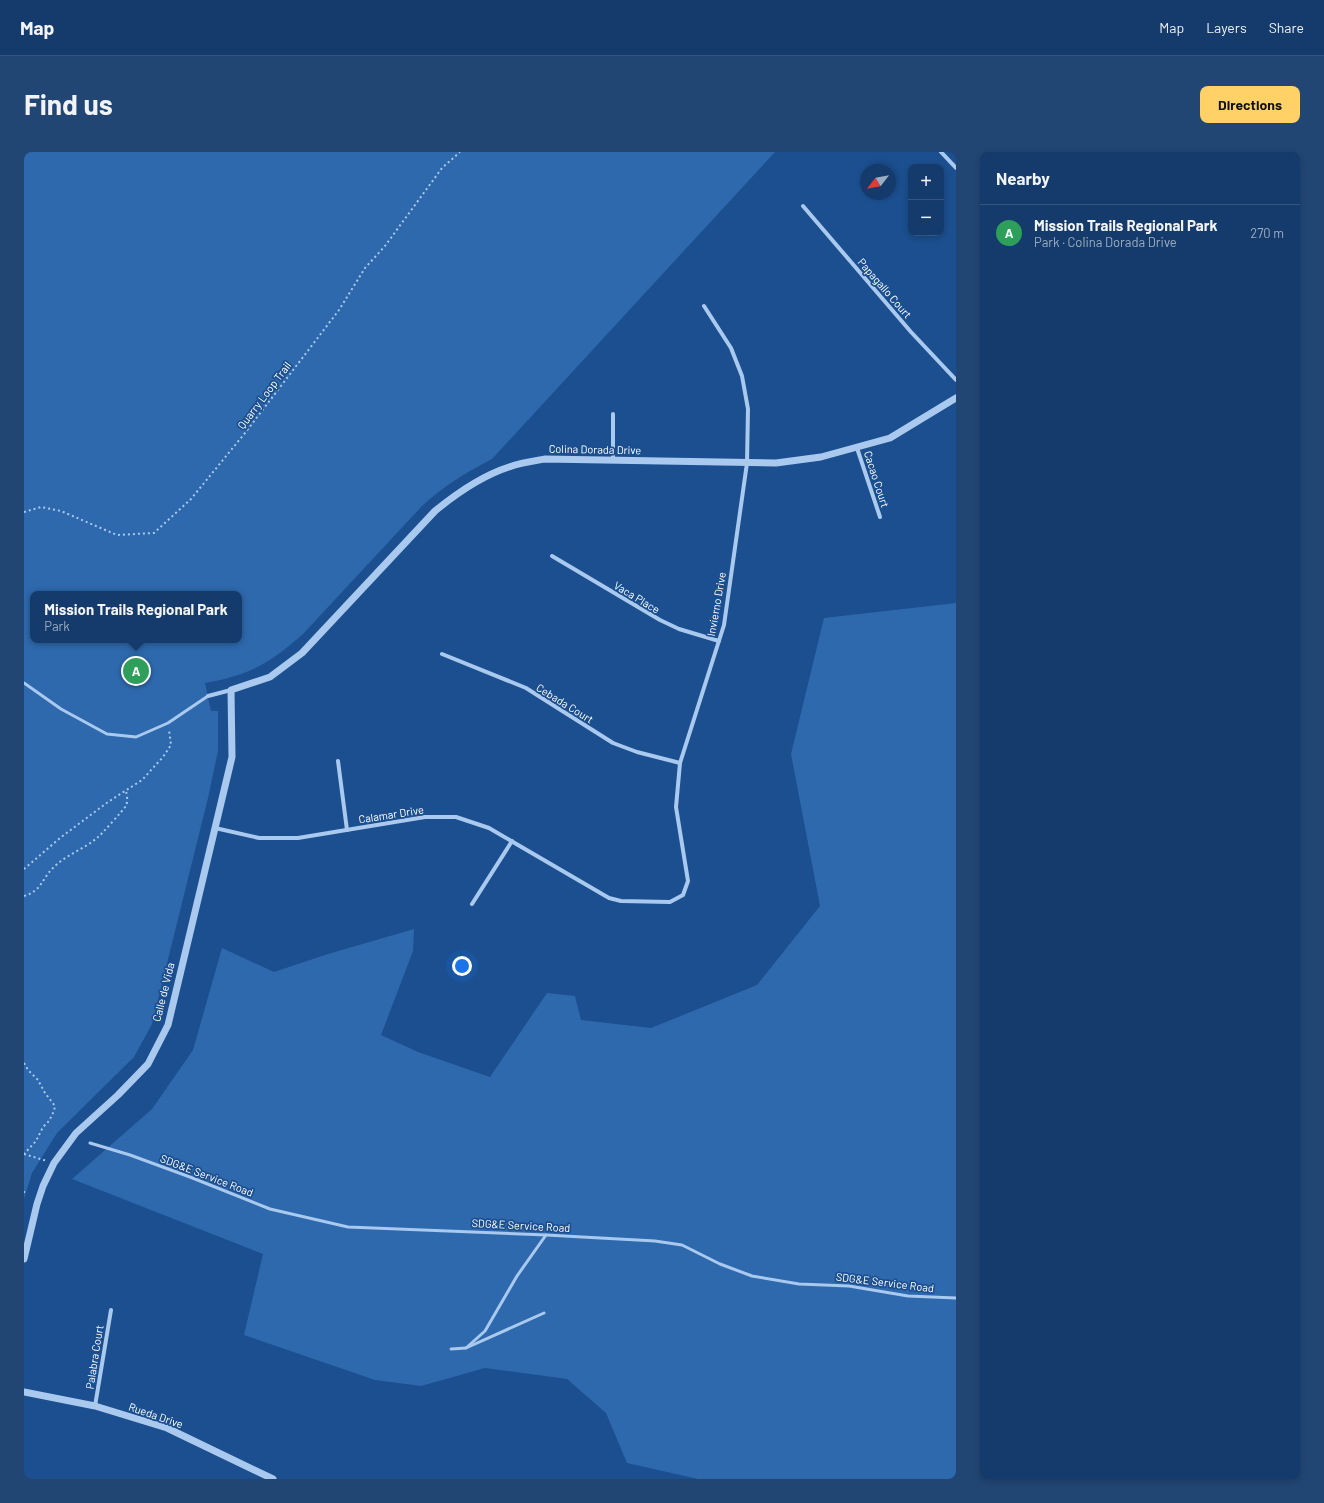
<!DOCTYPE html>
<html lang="en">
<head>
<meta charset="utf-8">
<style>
  :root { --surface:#143b6b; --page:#214673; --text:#f1f3f6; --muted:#9dadc1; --line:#33557e; --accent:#ffd166 }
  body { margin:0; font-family:Barlow,sans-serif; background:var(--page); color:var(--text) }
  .controls { position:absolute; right:12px; top:12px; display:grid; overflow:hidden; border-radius:8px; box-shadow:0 2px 6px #0003 }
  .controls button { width:36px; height:36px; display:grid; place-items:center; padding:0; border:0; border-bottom:1px solid var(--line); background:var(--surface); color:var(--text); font:20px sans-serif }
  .compass { position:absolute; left:836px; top:12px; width:36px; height:36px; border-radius:50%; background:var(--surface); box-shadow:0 2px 6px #0003; rotate:239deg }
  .you { position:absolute; left:438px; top:814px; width:14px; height:14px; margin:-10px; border:3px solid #fff; border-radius:50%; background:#1a73e8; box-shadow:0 0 0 6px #1a73e833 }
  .badge { display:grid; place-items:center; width:26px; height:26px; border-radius:50%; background:var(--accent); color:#fff; font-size:13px; font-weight:700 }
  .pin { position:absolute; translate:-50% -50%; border:2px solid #fff; box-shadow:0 1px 4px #0006 }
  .popup { position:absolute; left:6px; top:439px; width:212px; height:52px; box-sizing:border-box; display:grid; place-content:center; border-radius:8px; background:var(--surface); filter:drop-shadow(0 1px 3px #0005); font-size:13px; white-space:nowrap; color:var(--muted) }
  .popup b { font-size:15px; color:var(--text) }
  .popup::after { content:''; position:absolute; left:50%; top:100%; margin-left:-8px; border:8px solid transparent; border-top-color:var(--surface) }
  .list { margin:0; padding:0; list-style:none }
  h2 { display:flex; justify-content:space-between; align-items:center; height:52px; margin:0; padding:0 16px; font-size:17px }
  h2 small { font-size:13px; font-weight:400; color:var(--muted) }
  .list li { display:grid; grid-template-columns:26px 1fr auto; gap:12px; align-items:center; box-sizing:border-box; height:56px; padding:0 16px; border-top:1px solid var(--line) }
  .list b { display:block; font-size:15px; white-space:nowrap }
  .list p { margin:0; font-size:13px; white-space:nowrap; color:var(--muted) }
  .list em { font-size:13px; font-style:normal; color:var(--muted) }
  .map { position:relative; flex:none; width:932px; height:1327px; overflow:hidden; border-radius:8px }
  header { display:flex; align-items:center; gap:24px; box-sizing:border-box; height:56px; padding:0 20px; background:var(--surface); border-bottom:1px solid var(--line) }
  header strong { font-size:19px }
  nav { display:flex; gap:22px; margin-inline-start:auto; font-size:14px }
  .intro { display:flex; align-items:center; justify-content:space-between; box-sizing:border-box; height:96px; padding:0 24px }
  h1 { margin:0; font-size:28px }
  .button { padding:10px 18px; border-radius:8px; background:var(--accent); color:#111; font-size:14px; font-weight:700 }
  main { display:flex; gap:24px; padding:0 24px }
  aside { flex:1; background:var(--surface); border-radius:8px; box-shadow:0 2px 6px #0003 }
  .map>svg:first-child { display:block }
  .green { fill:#2e69ad; fill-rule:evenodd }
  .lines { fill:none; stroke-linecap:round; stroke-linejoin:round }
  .path { stroke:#a9c9ee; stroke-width:2; stroke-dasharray:2 3; stroke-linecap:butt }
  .service { stroke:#a9c9ee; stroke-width:3 }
  .minor { stroke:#a9c9ee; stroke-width:4 }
  .tertiary { stroke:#a9c9ee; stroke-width:7 }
  .labels { text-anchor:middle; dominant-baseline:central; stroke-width:3.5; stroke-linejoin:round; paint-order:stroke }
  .street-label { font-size:11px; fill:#fff; stroke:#1b4f8f }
</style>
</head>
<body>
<header>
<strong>Map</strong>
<nav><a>Map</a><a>Layers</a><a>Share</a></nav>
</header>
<div class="intro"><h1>Find us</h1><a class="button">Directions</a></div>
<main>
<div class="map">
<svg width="932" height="1327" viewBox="0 0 932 1327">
  <rect width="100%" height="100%" fill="#1b4f8f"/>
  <g class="green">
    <path d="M 0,0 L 751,0 L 468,307 C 441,321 420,334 398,354 L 279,482 C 260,499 237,517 211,524 C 202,527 191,529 181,531 L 187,559 L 194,559 L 194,599 L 184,646 L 128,872 L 110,905 L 33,981 L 8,1021 L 0,1047 ZM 9,442 L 215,442 L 215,488 L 9,488 Z"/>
    <path d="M 932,451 L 932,1327 L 674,1327 L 603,1311 L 582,1261 L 543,1227 L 461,1216 L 397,1234 L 351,1228 L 220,1183 L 239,1102 L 48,1027 L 128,957 L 169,898 L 198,796 L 250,820 L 304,802 L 390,777 L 389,799 L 357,883 L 394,900 L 466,925 L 523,841 L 551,844 L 557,868 L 627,876 L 733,833 L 796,754 L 767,602 L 800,466 Z"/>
  </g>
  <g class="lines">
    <g class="path">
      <path d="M 0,360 L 17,355 L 37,359 L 93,383 L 130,381 L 167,347 L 221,281 L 315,158 L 341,116 L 361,94 L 418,16 L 436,0"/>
      <path d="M 0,717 L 36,686 L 84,650 L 118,628 L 139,605 L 147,593 L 145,578"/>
      <path d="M 0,744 C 18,739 18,726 30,715 C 42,703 60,697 73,686 C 78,682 99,658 102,654 C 104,649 103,643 102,639"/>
      <path d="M 0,911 L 4,918 L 14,928 L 21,941 L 31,954 L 30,959 L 25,969 L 19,975 L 12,989 L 0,1002"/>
      <path d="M 0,1002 L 23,1009"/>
      <path d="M 0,1040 L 1,1040"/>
    </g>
    <g class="service">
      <path d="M 0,531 L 37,557 L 83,582 L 112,585 L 144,571 L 184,544"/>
      <path d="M 66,991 L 106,1003 L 166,1025 L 246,1057 L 324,1075 L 522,1083 L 631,1089 L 658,1093 L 696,1112 L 728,1124 L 775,1132 L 825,1134 L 884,1144 L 932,1146"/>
      <path d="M 442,1196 L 461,1179 L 493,1124 L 522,1083"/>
      <path d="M 427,1197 L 442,1196 L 520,1161"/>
    </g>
    <g class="minor">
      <path d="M 917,0 L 932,16"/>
      <path d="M 779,54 L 887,180 L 932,228"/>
      <path d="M 833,296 L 856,365"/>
      <path d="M 589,308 L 589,262"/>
      <path d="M 528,404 L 636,468 L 655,477 L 695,489"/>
      <path d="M 418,502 L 502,536 L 589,591 L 613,600 L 656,611"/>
      <path d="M 184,544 L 207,538"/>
      <path d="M 314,609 L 323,678"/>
      <path d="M 191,676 L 235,686 L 274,686 L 401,665 L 432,665 L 465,676 L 585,746 L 597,749 L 646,750 L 659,743 L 664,729 L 652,655 L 656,611 L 700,473 L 723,311 L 724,257 L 718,224 L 707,196 L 680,154"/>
      <path d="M 448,752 L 488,689"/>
      <path d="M 71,1254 L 87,1158"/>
    </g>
    <g class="tertiary">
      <path d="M 0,1107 L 13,1052 L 19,1034 L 30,1011 L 52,981 L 94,943 L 124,912 L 144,873 L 208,605 L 207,538 L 246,525 L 278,501 L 411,359 C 433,341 457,324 485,315 C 496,311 509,309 521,307 L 752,311 L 797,305 L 866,286 L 932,246"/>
      <path d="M 0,1240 L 71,1254 L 143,1276 L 249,1327"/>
    </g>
  </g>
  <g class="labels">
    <g class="street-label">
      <text transform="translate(861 136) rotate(49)">Papagallo Court</text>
      <text transform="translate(240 243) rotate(-53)">Quarry Loop Trail</text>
      <text transform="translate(571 297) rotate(1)">Colina Dorada Drive</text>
      <text transform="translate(853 327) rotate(72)">Cacao Court</text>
      <text transform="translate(613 445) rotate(31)">Vaca Place</text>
      <text transform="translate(692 452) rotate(-80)">Invierno Drive</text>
      <text transform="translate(541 551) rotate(32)">Cebada Court</text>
      <text transform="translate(367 662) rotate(-9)">Calamar Drive</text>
      <text transform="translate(139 840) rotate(-76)">Calle de Vida</text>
      <text transform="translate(183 1023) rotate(21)">SDG&amp;E Service Road</text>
      <text transform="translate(497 1073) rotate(3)">SDG&amp;E Service Road</text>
      <text transform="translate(861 1130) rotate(7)">SDG&amp;E Service Road</text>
      <text transform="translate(70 1205) rotate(-81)">Palabra Court</text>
      <text transform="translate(132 1263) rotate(19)">Rueda Drive</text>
    </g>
  </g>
</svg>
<div class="controls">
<button>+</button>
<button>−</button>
</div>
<svg class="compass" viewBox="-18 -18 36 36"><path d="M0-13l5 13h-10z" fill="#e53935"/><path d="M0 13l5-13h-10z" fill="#9dadc1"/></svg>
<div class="you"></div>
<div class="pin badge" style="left:112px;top:519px;background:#2e9e5b">A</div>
<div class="popup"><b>Mission Trails Regional Park</b>Park</div>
</div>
<aside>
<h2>Nearby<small></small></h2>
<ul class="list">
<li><span class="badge" style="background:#2e9e5b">A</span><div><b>Mission Trails Regional Park</b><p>Park · Colina Dorada Drive</p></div><em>270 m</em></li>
</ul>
</aside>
</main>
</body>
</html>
